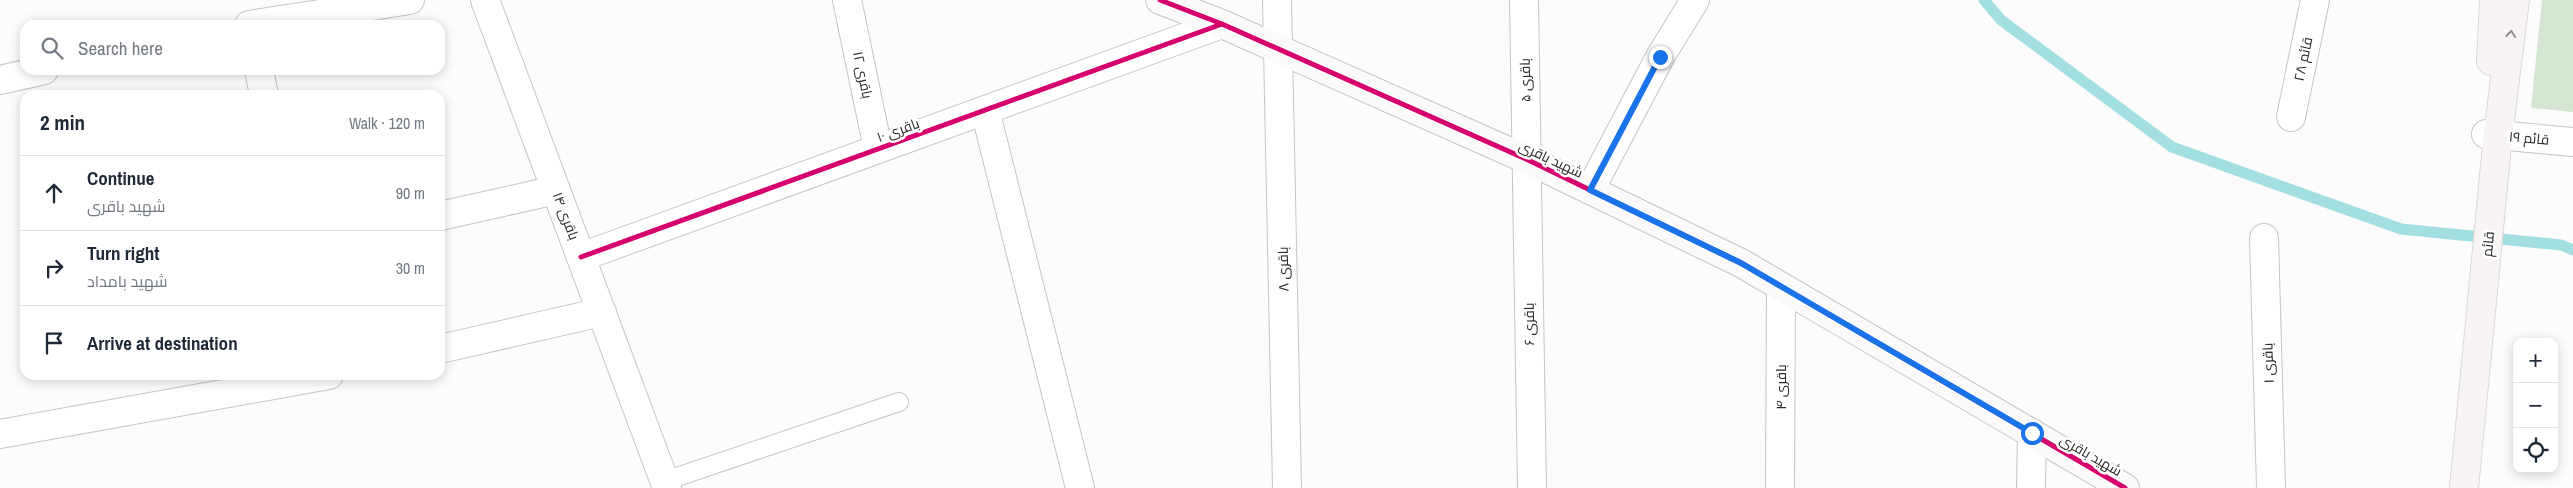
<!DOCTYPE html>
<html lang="en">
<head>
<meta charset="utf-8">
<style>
  :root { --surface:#fff; --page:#f6f6f7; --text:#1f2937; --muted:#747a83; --line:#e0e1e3 }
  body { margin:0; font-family:"Archivo Narrow",Cairo,sans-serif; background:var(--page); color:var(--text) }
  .controls { position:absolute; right:15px; bottom:15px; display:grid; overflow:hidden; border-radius:10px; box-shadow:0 2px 12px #0003 }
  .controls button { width:45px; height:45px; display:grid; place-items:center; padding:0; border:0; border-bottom:1px solid var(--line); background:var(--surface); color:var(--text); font:25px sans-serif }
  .stop { position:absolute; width:15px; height:15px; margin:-11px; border:4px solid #1a73e8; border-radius:50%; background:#fff }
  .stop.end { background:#1a73e8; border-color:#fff; box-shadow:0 1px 5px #0008 }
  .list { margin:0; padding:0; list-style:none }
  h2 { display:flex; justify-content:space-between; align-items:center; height:65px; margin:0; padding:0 20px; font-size:21px }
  h2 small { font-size:16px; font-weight:400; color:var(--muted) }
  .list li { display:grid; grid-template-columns:32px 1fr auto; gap:15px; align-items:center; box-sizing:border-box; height:75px; padding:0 20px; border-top:1px solid var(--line) }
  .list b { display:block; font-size:19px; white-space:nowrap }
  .list p { margin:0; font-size:16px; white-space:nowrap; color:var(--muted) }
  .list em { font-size:16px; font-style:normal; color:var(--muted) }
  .icon { flex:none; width:28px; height:28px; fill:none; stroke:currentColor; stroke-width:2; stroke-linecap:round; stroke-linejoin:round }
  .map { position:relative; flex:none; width:2573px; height:488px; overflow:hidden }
  .search { position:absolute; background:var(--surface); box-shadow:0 2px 12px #0003; left:20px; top:20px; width:425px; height:55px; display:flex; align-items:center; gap:12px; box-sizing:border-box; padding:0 18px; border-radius:15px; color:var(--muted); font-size:19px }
  .panel { position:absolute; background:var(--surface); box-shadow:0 2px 12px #0003; left:20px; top:90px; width:425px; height:290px; border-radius:15px }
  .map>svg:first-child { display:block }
  .green { fill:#d4e5d2 }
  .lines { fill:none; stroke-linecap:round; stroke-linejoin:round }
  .stream { stroke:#a3dee0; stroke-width:11 }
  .lane-casing { stroke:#c5c5c5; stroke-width:20 }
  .street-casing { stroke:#c5c5c5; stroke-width:30 }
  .secondary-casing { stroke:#c5c5c5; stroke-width:30 }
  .primary-casing { stroke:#d8d8d8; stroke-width:30 }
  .lane { stroke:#fff; stroke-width:18 }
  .street { stroke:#fff; stroke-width:28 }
  .secondary { stroke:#fbf9f9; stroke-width:28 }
  .primary { stroke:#f8f4f4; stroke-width:28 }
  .cycleway-casing { stroke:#fff; stroke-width:8 }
  .cycleway { stroke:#d6006c; stroke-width:5 }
  .oneway { stroke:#908e8e }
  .route { stroke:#1a73e8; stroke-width:6 }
  .labels { text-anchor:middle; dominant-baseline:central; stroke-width:5; stroke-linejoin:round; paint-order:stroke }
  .street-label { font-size:14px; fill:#292929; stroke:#fff }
</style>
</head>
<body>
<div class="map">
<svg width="2573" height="488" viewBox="0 0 2573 488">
  <rect width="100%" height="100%" fill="#fcfcfc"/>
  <path class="green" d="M 2542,0 L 2573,0 L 2573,112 L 2531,108 Z"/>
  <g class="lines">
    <path class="stream" d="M 1984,0 L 2001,20 L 2172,147 L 2401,229 L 2561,245 L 2573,250"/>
    <g class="lane-casing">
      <path id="lane" d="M 665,481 L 899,402"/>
    </g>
    <g class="street-casing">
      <g id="street">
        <path d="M 485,0 L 667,488"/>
        <path d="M 847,0 L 878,149"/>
        <path d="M 1277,0 L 1287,488"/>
        <path d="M 1524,0 L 1532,488"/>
        <path d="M 249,25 L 410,0"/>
        <path d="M 259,70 L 264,95"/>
        <path d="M 0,80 L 44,70"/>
        <path d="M 985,110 L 1080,488"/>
        <path d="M 2291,117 L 2315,0"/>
        <path d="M 2486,134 L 2573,142"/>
        <path d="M 1590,190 L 1660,57 L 1695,0"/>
        <path d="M 440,216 L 556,190"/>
        <path d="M 2264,238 L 2271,488"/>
        <path d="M 581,257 L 1222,24"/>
        <path d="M 440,349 L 602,312"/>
        <path d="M 0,434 L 329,375"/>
        <path d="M 1780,488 L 1781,287"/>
        <path d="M 2031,488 L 2032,433"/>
      </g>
    </g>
    <g class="secondary-casing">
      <path id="secondary" d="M 1160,0 L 1222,24 L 1526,159 L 1741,263 L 2125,488"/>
    </g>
    <g class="primary-casing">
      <g id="primary">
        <path d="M 2491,61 L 2494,0"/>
        <path d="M 2464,488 L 2498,135 L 2515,0"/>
      </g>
    </g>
    <use href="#lane" class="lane"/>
    <use href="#street" class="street"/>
    <use href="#secondary" class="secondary"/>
    <use href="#primary" class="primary"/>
    <g class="cycleway-casing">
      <g id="cycleway">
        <path d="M 1160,0 L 1222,24 L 1526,159 L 1741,263 L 2125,488"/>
        <path d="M 581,257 L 1222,24"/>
      </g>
    </g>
    <use href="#cycleway" class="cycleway"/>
  </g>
  <defs><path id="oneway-chevron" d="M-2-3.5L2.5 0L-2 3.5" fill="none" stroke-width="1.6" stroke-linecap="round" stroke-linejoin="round" transform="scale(1.25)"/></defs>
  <use class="oneway" href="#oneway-chevron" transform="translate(2511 34) rotate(-83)"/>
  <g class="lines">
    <path class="route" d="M 1660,57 L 1590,190 L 1741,263 L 2032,433"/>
  </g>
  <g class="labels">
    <g class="street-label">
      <text transform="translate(2303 59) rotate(-78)">قائم ۲۸</text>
      <text transform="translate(863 75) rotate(78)">باقری ۱۲</text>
      <text transform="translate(1525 80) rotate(-91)">باقری ۵</text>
      <text transform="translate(898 130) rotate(-20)">باقری ۱۰</text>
      <text transform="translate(2529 138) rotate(5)">قائم ۱۹</text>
      <text transform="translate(1551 159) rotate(25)">شهید باقری</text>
      <text transform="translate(566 216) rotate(69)">باقری ۱۴</text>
      <text transform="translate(2488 244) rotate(-85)">قائم</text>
      <text transform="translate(1283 269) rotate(-91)">باقری ۸</text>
      <text transform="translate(1529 324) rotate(-91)">باقری ۶</text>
      <text transform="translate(2268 363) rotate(-92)">باقری ۱</text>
      <text transform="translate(1781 387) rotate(-90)">باقری ۴</text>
      <text transform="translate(2091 455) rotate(30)">شهید باقری</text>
    </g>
  </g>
</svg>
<div class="controls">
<button>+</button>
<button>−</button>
<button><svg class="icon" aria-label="locate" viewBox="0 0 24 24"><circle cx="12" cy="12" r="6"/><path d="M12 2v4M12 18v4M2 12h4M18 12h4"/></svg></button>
</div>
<div class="stop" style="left:2032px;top:433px"></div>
<div class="stop end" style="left:1660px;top:57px"></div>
<div class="search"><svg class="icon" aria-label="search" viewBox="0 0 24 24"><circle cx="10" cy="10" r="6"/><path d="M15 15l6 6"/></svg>Search here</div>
<section class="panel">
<h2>2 min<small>Walk · 120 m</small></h2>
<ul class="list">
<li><svg class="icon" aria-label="ahead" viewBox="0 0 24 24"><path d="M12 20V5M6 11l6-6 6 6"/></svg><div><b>Continue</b><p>شهید باقری</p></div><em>90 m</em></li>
<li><svg class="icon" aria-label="right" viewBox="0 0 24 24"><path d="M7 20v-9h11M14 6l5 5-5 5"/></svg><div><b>Turn right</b><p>شهید بامداد</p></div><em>30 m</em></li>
<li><svg class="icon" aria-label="arrive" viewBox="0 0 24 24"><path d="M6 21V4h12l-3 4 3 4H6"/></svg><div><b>Arrive at destination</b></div></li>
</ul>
</section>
</div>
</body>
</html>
